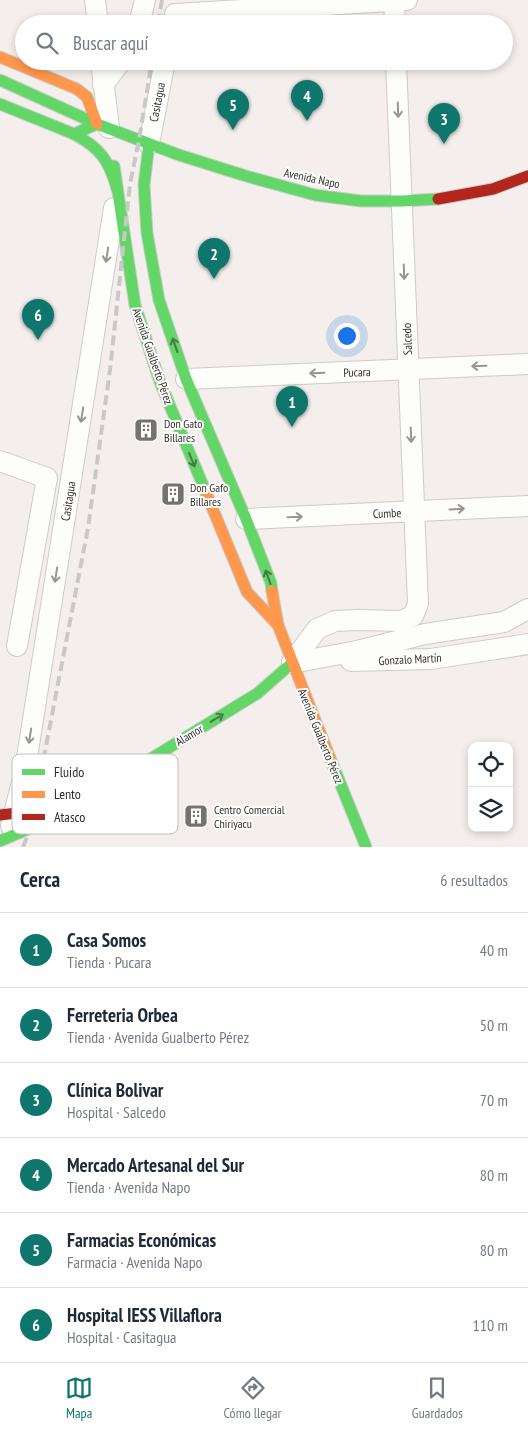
<!DOCTYPE html>
<html lang="es">
<head>
<meta charset="utf-8">
<style>
  :root { --surface:#fff; --page:#f2f2f3; --text:#1f2937; --muted:#747a83; --line:#e0e1e3; --accent:#0f766e }
  body { margin:0; font-family:"PT Sans Narrow",sans-serif; background:var(--page); color:var(--text) }
  .controls { position:absolute; right:15px; bottom:15px; display:grid; overflow:hidden; border-radius:10px; box-shadow:0 2px 8px #0003 }
  .controls button { width:45px; height:45px; display:grid; place-items:center; padding:0; border:0; border-bottom:1px solid var(--line); background:var(--surface); color:var(--text); font:25px sans-serif }
  .you { position:absolute; left:346px; top:335px; width:18px; height:18px; margin:-12px; border:4px solid #fff; border-radius:50%; background:#1a73e8; box-shadow:0 0 0 8px #1a73e833 }
  .badge { display:grid; place-items:center; width:32px; height:32px; border-radius:50%; background:var(--accent); color:#fff; font-size:16px; font-weight:700 }
  .pin { position:absolute; translate:-50% -41px; filter:drop-shadow(0 1px 2px #0008) }
  .pin::after { content:''; position:absolute; top:26px; width:18px; height:15px; background:inherit; clip-path:polygon(0 0,100% 0,50% 100%) }
  .list { margin:0; padding:0; list-style:none }
  h2 { display:flex; justify-content:space-between; align-items:center; height:65px; margin:0; padding:0 20px; font-size:21px }
  h2 small { font-size:16px; font-weight:400; color:var(--muted) }
  .list li { display:grid; grid-template-columns:32px 1fr auto; gap:15px; align-items:center; box-sizing:border-box; height:75px; padding:0 20px; border-top:1px solid var(--line) }
  .list b { display:block; font-size:19px; white-space:nowrap }
  .list p { margin:0; font-size:16px; white-space:nowrap; color:var(--muted) }
  .list em { font-size:16px; font-style:normal; color:var(--muted) }
  .icon { flex:none; width:28px; height:28px; fill:none; stroke:currentColor; stroke-width:2; stroke-linecap:round; stroke-linejoin:round }
  .map { position:relative; flex:none; width:528px; height:847px; overflow:hidden }
  .search { position:absolute; background:var(--surface); box-shadow:0 2px 8px #0003; left:15px; right:15px; top:15px; height:55px; display:flex; align-items:center; gap:12px; box-sizing:border-box; padding:0 18px; border-radius:28px; color:var(--muted); font-size:19px }
  .sheet { height:515px; background:var(--surface) }
  nav { display:flex; justify-content:space-around; align-items:center; box-sizing:border-box; height:70px; border-top:1px solid var(--line); background:var(--surface); font-size:14px; color:var(--muted) }
  nav a { display:grid; justify-items:center; gap:2px }
  nav .on { color:var(--accent) }
  .map>svg:first-child { display:block }
  .lines { fill:none; stroke-linecap:round; stroke-linejoin:round }
  .street-casing { stroke:#cecbc8; stroke-width:22 }
  .fast-casing { stroke:#cecbc8; stroke-width:13 }
  .slow-casing { stroke:#cecbc8; stroke-width:13 }
  .jam-casing { stroke:#cecbc8; stroke-width:13 }
  .street { stroke:#fdfdfc; stroke-width:20 }
  .fast { stroke:#63d668; stroke-width:11 }
  .slow { stroke:#ff974d; stroke-width:11 }
  .jam { stroke:#b3261e; stroke-width:11 }
  .rail { stroke:#c9c8c7; stroke-width:4; stroke-dasharray:10 5; stroke-linecap:butt }
  .oneway { stroke:#989694 }
  .oneway2 { stroke:#487a47 }
  .labels { text-anchor:middle; dominant-baseline:central; stroke-width:4; stroke-linejoin:round; paint-order:stroke }
  .street-label { font-size:12px; fill:#322f2c; stroke:#fff }
  .poi-label { font-size:12px; fill:#322f2c; stroke:#fff; text-anchor:start }
  .key { fill:#fff; stroke:#c2c1c0; stroke-width:1 }
  .key-label { font-size:14px; fill:#322f2c }
</style>
</head>
<body>
<div class="map">
<svg width="528" height="847" viewBox="0 0 528 847">
  <rect width="100%" height="100%" fill="#f4efec"/>
  <g class="lines">
    <g class="street-casing">
      <g id="street">
        <path d="M 95,0 L 98,24"/>
        <path d="M 394,0 L 395,24"/>
        <path d="M 175,14 L 407,0"/>
        <path d="M 139,24 L 145,0"/>
        <path d="M 101,61 L 109,128"/>
        <path d="M 103,85 L 121,61"/>
        <path d="M 149,144 L 165,61"/>
        <path d="M 186,379 L 528,364"/>
        <path d="M 0,461 L 47,478 L 17,646"/>
        <path d="M 246,519 L 528,506"/>
        <path d="M 351,661 L 431,659 L 528,644"/>
        <path d="M 292,663 L 317,629 L 335,621 L 358,620 L 401,621 L 413,616 L 418,604 L 396,61"/>
        <path d="M 292,663 L 357,651 L 425,634 L 504,622 L 528,609"/>
        <path d="M 11,826 L 25,770 L 114,208"/>
      </g>
    </g>
    <g class="fast-casing">
      <g id="fast">
        <path d="M 0,80 L 97,124 L 179,155 L 246,176 L 315,195 L 361,201 L 402,201 L 438,199"/>
        <path d="M 0,104 L 74,134 L 97,124"/>
        <path d="M 74,134 C 100,148 109,160 117,189"/>
        <path d="M 149,144 L 144,185 L 147,233 L 159,300 L 186,379 L 246,519 L 271,583 L 272,591"/>
        <path d="M 114,166 L 135,305 L 160,382 L 207,495"/>
        <path d="M 330,758 L 366,847"/>
        <path d="M 0,841 L 56,817 L 258,693 L 292,663"/>
      </g>
    </g>
    <g class="slow-casing">
      <g id="slow">
        <path d="M 0,57 L 77,89 L 87,97 L 97,124"/>
        <path d="M 207,495 L 247,592 L 278,625"/>
        <path d="M 272,591 L 278,625 L 330,758"/>
      </g>
    </g>
    <g class="jam-casing">
      <g id="jam">
        <path d="M 438,199 L 493,189 L 528,176"/>
        <path d="M 0,815 L 33,811 L 54,797"/>
      </g>
    </g>
    <use href="#street" class="street"/>
    <use href="#fast" class="fast"/>
    <use href="#slow" class="slow"/>
    <use href="#jam" class="jam"/>
    <g class="rail">
      <path d="M 158,24 L 162,0"/>
      <path d="M 23,847 L 30,829 L 88,528 L 110,370 L 130,184 L 139,140 L 152,61"/>
    </g>
  </g>
  <defs><path id="oneway-shaft" d="M-6 0H5M1.5-3L5.5 0L1.5 3" fill="none" stroke-width="1.6" stroke-linecap="round" stroke-linejoin="round" transform="scale(1.25)"/></defs>
  <g class="oneway">
    <use href="#oneway-shaft" transform="translate(398 110) rotate(88)"/>
    <use href="#oneway-shaft" transform="translate(107 255) rotate(99)"/>
    <use href="#oneway-shaft" transform="translate(404 272) rotate(88)"/>
    <use href="#oneway-shaft" transform="translate(479 366) rotate(178)"/>
    <use href="#oneway-shaft" transform="translate(317 373) rotate(178)"/>
    <use href="#oneway-shaft" transform="translate(82 415) rotate(99)"/>
    <use href="#oneway-shaft" transform="translate(411 435) rotate(88)"/>
    <use href="#oneway-shaft" transform="translate(457 509) rotate(-3)"/>
    <use href="#oneway-shaft" transform="translate(295 517) rotate(-2)"/>
    <use href="#oneway-shaft" transform="translate(56 575) rotate(99)"/>
    <use href="#oneway-shaft" transform="translate(30 736) rotate(99)"/>
  </g>
  <g class="oneway2">
    <use href="#oneway-shaft" transform="translate(175 345) rotate(-109)"/>
    <use href="#oneway-shaft" transform="translate(192 460) rotate(68)"/>
    <use href="#oneway-shaft" transform="translate(268 577) rotate(-110)"/>
    <use href="#oneway-shaft" transform="translate(217 718) rotate(-31)"/>
  </g>
  <defs>
    <g id="building-square" transform="scale(1.25)"><rect x="-9" y="-9" width="18" height="18" rx="4" fill="#76726f" stroke="#fff"/><path d="M-4-6H4V6H1V3H-1V6H-4ZM-2.5-4.3h1.7v1.8h-1.7ZM.8-4.3h1.7v1.8H.8ZM-2.5-1h1.7V.8h-1.7ZM.8-1h1.7V.8H.8Z" fill="#fff"/></g>
  </defs>
  <g fill-rule="evenodd">
    <use href="#building-square" x="146" y="430"/>
    <use href="#building-square" x="173" y="494"/>
    <use href="#building-square" x="196" y="816"/>
  </g>
  <g class="labels">
    <g class="street-label">
      <text transform="translate(157 102) rotate(-79)">Casitagua</text>
      <text transform="translate(312 178) rotate(12)">Avenida Napo</text>
      <text transform="translate(407 339) rotate(-92)">Salcedo</text>
      <text transform="translate(153 356) rotate(71)">Avenida Gualberto Pérez</text>
      <text transform="translate(357 372) rotate(-2)">Pucara</text>
      <text transform="translate(68 501) rotate(-81)">Casitagua</text>
      <text transform="translate(387 513) rotate(-2)">Cumbe</text>
      <text transform="translate(410 659) rotate(-3)">Gonzalo Martín</text>
      <text transform="translate(189 735) rotate(-31)">Alamor</text>
      <text transform="translate(321 736) rotate(68)">Avenida Gualberto Pérez</text>
    </g>
    <g class="poi-label">
      <text x="164" y="423">Don Gato<tspan x="164" dy="14">Billares</tspan></text>
      <text x="190" y="487">Don Gafo<tspan x="190" dy="14">Billares</tspan></text>
      <text x="214" y="809">Centro Comercial<tspan x="214" dy="14">Chiriyacu</tspan></text>
    </g>
  </g>
  <rect x="12" y="754" width="166" height="80" rx="8" class="key"/>
  <rect x="22" y="769" width="23" height="6" fill="#63d668"/>
  <rect x="22" y="791" width="23" height="7" fill="#ff974d"/>
  <rect x="22" y="814" width="23" height="6" fill="#b3261e"/>
  <g class="key-label">
    <text x="54" y="777">Fluido</text>
    <text x="54" y="799">Lento</text>
    <text x="54" y="822">Atasco</text>
  </g>
</svg>
<div class="controls">
<button><svg class="icon" aria-label="locate" viewBox="0 0 24 24"><circle cx="12" cy="12" r="6"/><path d="M12 2v4M12 18v4M2 12h4M18 12h4"/></svg></button>
<button><svg class="icon" aria-label="layers" viewBox="0 0 24 24"><path d="M12 4l9 5-9 5-9-5zM3 14l9 5 9-5"/></svg></button>
</div>
<div class="you"></div>
<div class="pin badge" style="left:292px;top:427px">1</div>
<div class="pin badge" style="left:214px;top:279px">2</div>
<div class="pin badge" style="left:444px;top:144px">3</div>
<div class="pin badge" style="left:307px;top:121px">4</div>
<div class="pin badge" style="left:233px;top:130px">5</div>
<div class="pin badge" style="left:38px;top:340px">6</div>
<div class="search"><svg class="icon" aria-label="search" viewBox="0 0 24 24"><circle cx="10" cy="10" r="6"/><path d="M15 15l6 6"/></svg>Buscar aquí</div>
</div>
<section class="sheet">
<h2>Cerca<small>6 resultados</small></h2>
<ul class="list">
<li><span class="badge">1</span><div><b>Casa Somos</b><p>Tienda · Pucara</p></div><em>40 m</em></li>
<li><span class="badge">2</span><div><b>Ferreteria Orbea</b><p>Tienda · Avenida Gualberto Pérez</p></div><em>50 m</em></li>
<li><span class="badge">3</span><div><b>Clínica Bolivar</b><p>Hospital · Salcedo</p></div><em>70 m</em></li>
<li><span class="badge">4</span><div><b>Mercado Artesanal del Sur</b><p>Tienda · Avenida Napo</p></div><em>80 m</em></li>
<li><span class="badge">5</span><div><b>Farmacias Económicas</b><p>Farmacia · Avenida Napo</p></div><em>80 m</em></li>
<li><span class="badge">6</span><div><b>Hospital IESS Villaflora</b><p>Hospital · Casitagua</p></div><em>110 m</em></li>
</ul>
</section>
<nav>
<a class="on"><svg class="icon" aria-label="map" viewBox="0 0 24 24"><path d="M3 6l6-2 6 2 6-2v14l-6 2-6-2-6 2zM9 4v14M15 6v14"/></svg>Mapa</a>
<a><svg class="icon" aria-label="directions" viewBox="0 0 24 24"><path d="M12 3l9 9-9 9-9-9zM9 14v-3h6M13 9l2 2-2 2"/></svg>Cómo llegar</a>
<a><svg class="icon" aria-label="saved" viewBox="0 0 24 24"><path d="M7 4h10v16l-5-4-5 4z"/></svg>Guardados</a>
</nav>
</body>
</html>
